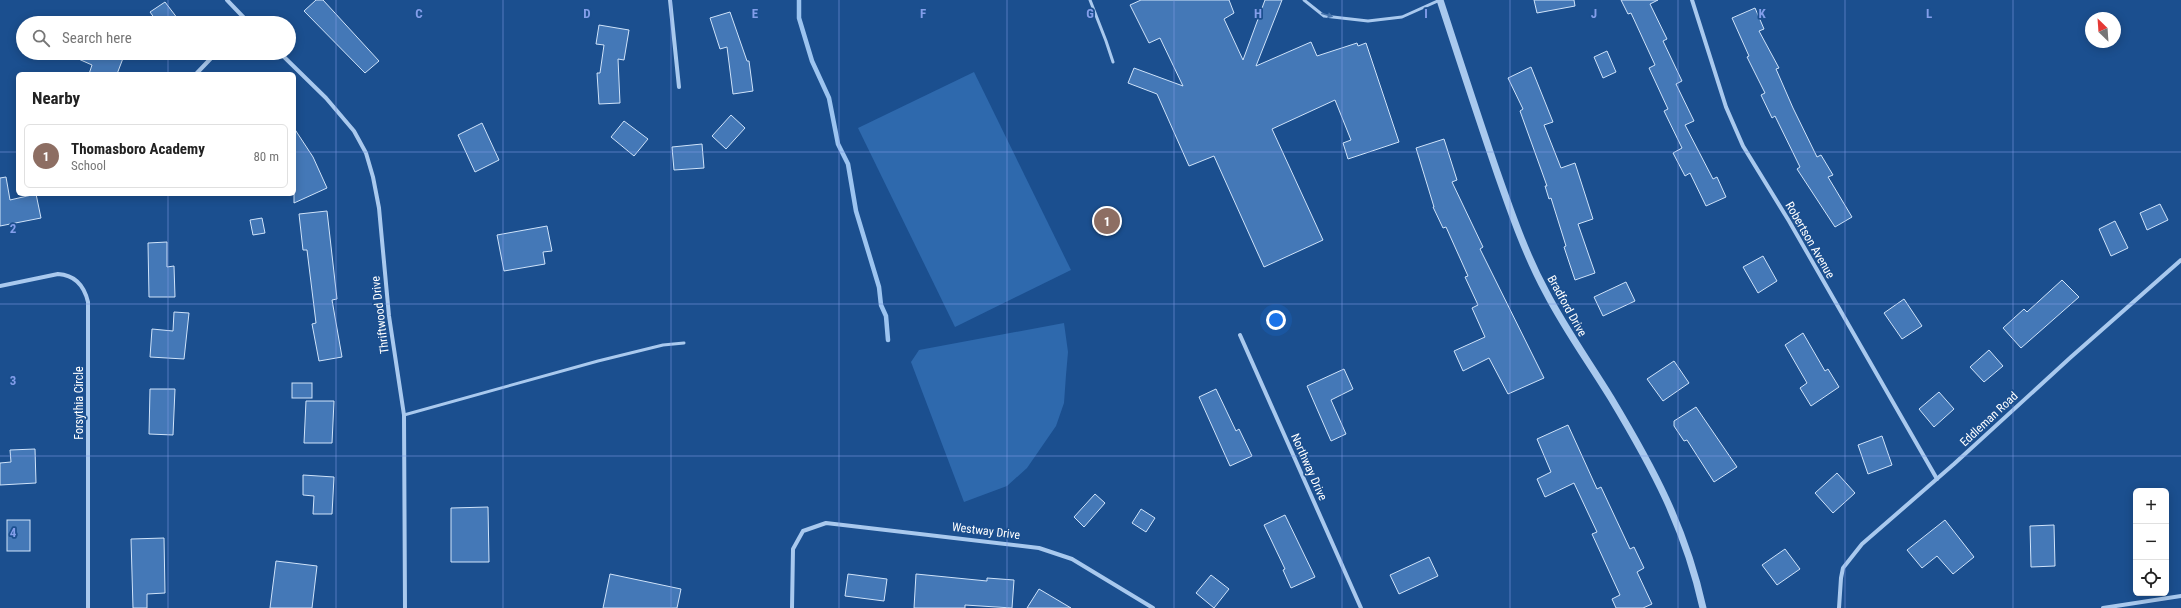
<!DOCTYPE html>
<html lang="en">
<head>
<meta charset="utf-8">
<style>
  :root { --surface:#fff; --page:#f2f2f2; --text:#222; --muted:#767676; --line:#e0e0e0; --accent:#857141 }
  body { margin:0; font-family:"Roboto Condensed",sans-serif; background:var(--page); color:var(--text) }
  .controls { position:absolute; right:12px; bottom:12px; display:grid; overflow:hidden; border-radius:6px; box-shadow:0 2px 10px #0003 }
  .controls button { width:36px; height:36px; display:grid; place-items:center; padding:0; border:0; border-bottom:1px solid var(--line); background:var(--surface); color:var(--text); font:20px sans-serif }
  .compass { position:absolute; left:2085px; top:12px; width:36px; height:36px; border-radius:50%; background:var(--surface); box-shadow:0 2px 10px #0003; rotate:335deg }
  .you { position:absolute; left:1276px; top:320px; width:14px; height:14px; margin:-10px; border:3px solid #fff; border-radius:50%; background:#1a73e8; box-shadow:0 0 0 6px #1a73e833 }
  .badge { display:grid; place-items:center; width:26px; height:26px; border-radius:50%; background:var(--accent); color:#fff; font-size:13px; font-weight:700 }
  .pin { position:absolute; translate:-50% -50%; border:2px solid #fff; box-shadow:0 1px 4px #0006 }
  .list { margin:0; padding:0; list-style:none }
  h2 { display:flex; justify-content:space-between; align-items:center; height:52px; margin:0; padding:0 16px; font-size:17px }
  h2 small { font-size:13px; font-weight:400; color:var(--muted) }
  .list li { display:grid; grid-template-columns:26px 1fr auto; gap:12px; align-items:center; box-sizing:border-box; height:64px; margin:0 8px 8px; padding:0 8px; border:1px solid var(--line); border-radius:6px }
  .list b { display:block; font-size:15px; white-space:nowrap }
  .list p { margin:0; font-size:13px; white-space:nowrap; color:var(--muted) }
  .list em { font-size:13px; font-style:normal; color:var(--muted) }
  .icon { flex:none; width:22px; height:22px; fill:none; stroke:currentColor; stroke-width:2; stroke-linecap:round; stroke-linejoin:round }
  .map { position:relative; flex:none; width:2181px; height:608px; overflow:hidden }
  .search { position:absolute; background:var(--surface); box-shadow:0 2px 10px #0003; left:16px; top:16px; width:280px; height:44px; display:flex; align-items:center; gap:10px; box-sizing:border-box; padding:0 14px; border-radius:22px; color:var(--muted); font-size:15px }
  .panel { position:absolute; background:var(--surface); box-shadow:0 2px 10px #0003; left:16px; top:72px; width:280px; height:124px; border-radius:6px }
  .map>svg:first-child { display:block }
  .pitch { fill:#2e69ad }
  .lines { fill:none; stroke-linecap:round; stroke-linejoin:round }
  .stream { stroke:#9cc4f0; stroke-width:4.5 }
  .building { fill:#4478b7; stroke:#cfe3fa }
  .service { stroke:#a9c9ee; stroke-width:3 }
  .minor { stroke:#a9c9ee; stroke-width:4 }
  .tertiary { stroke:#a9c9ee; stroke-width:7 }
  .oneway { fill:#4674ac }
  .grid { fill:none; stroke:#839eea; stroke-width:1; stroke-opacity:0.55 }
  .labels { text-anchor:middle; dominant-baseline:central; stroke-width:3.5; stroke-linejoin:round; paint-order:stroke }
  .street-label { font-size:12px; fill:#fff; stroke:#1b4f8f }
  .grid-label { font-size:13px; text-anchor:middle; font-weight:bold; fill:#839eea; stroke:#1b4f8f; stroke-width:3.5; stroke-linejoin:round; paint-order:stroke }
</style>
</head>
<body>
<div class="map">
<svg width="2181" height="608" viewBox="0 0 2181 608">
  <rect width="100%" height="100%" fill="#1b4f8f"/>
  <g class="pitch">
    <path d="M 974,72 L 1071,270 L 955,327 L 858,128 Z"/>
    <path d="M 1064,323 L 1068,352 L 1066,375 L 1064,403 L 1056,426 L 1027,468 L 1007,486 L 964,502 L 911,362 L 919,350 Z"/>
  </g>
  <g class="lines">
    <path class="stream" d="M 799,0 L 799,18 L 812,61 L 829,98 L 838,144 L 848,164 L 856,211 L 879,287 L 881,305 L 886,316 L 888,340"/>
  </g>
  <g class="building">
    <path d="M 316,0 L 323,0 L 379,61 L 365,73 L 304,11 Z"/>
    <path d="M 1141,0 L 1229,0 L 1234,13 L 1224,19 L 1243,60 L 1265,0 L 1282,0 L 1256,66 L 1311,42 L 1317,56 L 1357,43 L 1358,46 L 1366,43 L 1399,142 L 1348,159 L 1343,143 L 1351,140 L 1335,100 L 1272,129 L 1323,240 L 1264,267 L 1214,156 L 1189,166 L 1157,94 L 1128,83 L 1134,68 L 1183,86 L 1160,38 L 1149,43 L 1130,5 Z"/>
    <path d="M 1534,0 L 1574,0 L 1575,6 L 1537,13 Z"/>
    <path d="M 1621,0 L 1658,0 L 1650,4 L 1667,39 L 1663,41 L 1682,81 L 1676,84 L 1694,121 L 1685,125 L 1713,179 L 1717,177 L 1726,197 L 1706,206 L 1690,173 L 1685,176 L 1673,153 L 1682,148 L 1664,111 L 1668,109 L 1649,68 L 1655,65 L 1631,13 L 1628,14 Z"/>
    <path d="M 165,2 L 181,23 L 158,23 L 150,12 Z"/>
    <path d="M 1755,8 L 1764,29 L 1759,31 L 1779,68 L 1776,69 L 1793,108 L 1817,157 L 1821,155 L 1833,175 L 1828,177 L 1852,217 L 1835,227 L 1797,169 L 1800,167 L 1775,116 L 1772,118 L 1761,95 L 1765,93 L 1747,57 L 1749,56 L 1732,18 Z"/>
    <path d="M 730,12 L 747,61 L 749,61 L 753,91 L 733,94 L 727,47 L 720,49 L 710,18 Z"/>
    <path d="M 599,25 L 629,30 L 624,60 L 618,59 L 620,103 L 599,104 L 597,73 L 600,73 L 604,45 L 596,44 Z"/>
    <path d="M 1607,51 L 1616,72 L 1603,78 L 1594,57 Z"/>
    <path d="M 65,53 L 125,53 L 117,74 L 89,74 L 92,65 Z"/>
    <path d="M 1531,67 L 1553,122 L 1544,125 L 1561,168 L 1575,163 L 1593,219 L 1578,224 L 1595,273 L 1575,280 L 1564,247 L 1566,246 L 1551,198 L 1549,199 L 1545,186 L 1547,186 L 1520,111 L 1523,109 L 1508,78 Z"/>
    <path d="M 731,115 L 745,128 L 726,149 L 712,136 Z"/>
    <path d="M 624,121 L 648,139 L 634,156 L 611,137 Z"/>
    <path d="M 482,123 L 499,160 L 475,172 L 458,135 Z"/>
    <path d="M 294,128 L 313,157 L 327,188 L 294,203 Z"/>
    <path d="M 1444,139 L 1457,180 L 1452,182 L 1483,247 L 1480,249 L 1544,378 L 1508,394 L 1489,358 L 1463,371 L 1454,351 L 1485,337 L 1472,308 L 1478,305 L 1465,277 L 1468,276 L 1446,227 L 1443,228 L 1433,207 L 1434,207 L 1416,148 Z"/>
    <path d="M 702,144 L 704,168 L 674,170 L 672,147 Z"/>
    <path d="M 6,177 L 10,200 L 36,194 L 41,218 L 0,226 L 0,178 Z"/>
    <path d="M 2160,204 L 2168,220 L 2147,230 L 2140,213 Z"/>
    <path d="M 327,211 L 337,299 L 332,300 L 342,357 L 319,361 L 312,324 L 316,323 L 307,250 L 303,250 L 299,214 Z"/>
    <path d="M 262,218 L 265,233 L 253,235 L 250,220 Z"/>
    <path d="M 2115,221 L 2128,248 L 2111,256 L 2099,229 Z"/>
    <path d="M 547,226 L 552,251 L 543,252 L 545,264 L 504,271 L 497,235 Z"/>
    <path d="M 167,242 L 167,267 L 174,266 L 175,297 L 149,297 L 148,243 Z"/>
    <path d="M 1763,256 L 1777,281 L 1758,293 L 1743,267 Z"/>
    <path d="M 2062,280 L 2079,297 L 2021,348 L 2003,328 L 2024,309 L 2027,312 Z"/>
    <path d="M 1626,282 L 1635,301 L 1603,316 L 1594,297 Z"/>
    <path d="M 1904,299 L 1922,326 L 1902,339 L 1884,313 Z"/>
    <path d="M 174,312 L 189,313 L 184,359 L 150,357 L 152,329 L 173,331 Z"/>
    <path d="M 1803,333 L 1825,371 L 1828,369 L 1839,387 L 1811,406 L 1800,388 L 1807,383 L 1785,345 Z"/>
    <path d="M 1989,350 L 2003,366 L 1984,382 L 1970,367 Z"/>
    <path d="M 1674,361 L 1689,383 L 1663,401 L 1647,379 Z"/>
    <path d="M 1344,369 L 1353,389 L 1331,400 L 1346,434 L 1331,441 L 1307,386 Z"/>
    <rect x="292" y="383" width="20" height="15"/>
    <path d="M 150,389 L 175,389 L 173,435 L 149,434 Z"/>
    <path d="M 1216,389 L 1236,431 L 1239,429 L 1252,456 L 1230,466 L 1199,397 Z"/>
    <path d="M 1939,392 L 1954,409 L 1934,427 L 1919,409 Z"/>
    <path d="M 306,401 L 334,401 L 332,443 L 304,443 Z"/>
    <path d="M 1696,407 L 1737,467 L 1714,482 L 1687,440 L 1684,441 L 1674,426 L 1674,421 Z"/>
    <path d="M 1568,425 L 1597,489 L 1601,487 L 1630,549 L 1634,547 L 1644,568 L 1637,572 L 1652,604 L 1643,608 L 1616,608 L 1612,599 L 1620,595 L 1592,534 L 1597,532 L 1574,483 L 1545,497 L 1537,479 L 1551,472 L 1537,439 Z"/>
    <path d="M 1882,436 L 1892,465 L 1868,474 L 1858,445 Z"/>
    <path d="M 35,449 L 36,483 L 0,485 L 0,463 L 11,462 L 10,450 Z"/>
    <path d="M 1837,473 L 1855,493 L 1833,513 L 1815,493 Z"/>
    <path d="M 303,475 L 334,477 L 332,514 L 313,514 L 314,496 L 303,495 Z"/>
    <path d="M 1095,494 L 1105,503 L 1084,527 L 1074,517 Z"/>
    <path d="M 488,507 L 489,562 L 451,562 L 451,508 Z"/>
    <path d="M 1141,509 L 1155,518 L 1146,532 L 1132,523 Z"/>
    <path d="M 1285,515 L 1315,577 L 1291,588 L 1283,570 L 1285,569 L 1264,525 Z"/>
    <rect x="7" y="520" width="23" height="31"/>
    <path d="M 1945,520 L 1974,557 L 1953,574 L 1937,556 L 1922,568 L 1907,550 Z"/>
    <path d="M 2054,525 L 2055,566 L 2031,567 L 2030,526 Z"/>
    <path d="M 164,538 L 165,593 L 147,594 L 147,608 L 133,608 L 131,539 Z"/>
    <path d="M 1785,549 L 1800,569 L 1777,585 L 1762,565 Z"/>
    <path d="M 1429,557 L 1438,576 L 1399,594 L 1390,575 Z"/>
    <path d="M 276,561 L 317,566 L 312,608 L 270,608 Z"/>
    <path d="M 610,574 L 681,589 L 677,608 L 603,608 Z"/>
    <path d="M 848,574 L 887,579 L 884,601 L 845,596 Z"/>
    <path d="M 916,574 L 987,581 L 987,578 L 1014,580 L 1012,608 L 965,605 L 965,608 L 914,608 Z"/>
    <path d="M 1211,575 L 1229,589 L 1214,608 L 1196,593 Z"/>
    <path d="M 1039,589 L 1071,608 L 1027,608 Z"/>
  </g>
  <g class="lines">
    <g class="service">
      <path d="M 1090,0 L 1106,41 L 1113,62"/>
      <path d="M 1304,0 L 1324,16 L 1368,21 L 1402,17 L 1440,0"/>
      <path d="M 404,415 L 598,361 L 663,345 L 684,343"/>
    </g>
    <g class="minor">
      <path d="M 227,0 L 249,23"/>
      <path d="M 670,0 L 679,87"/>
      <path d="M 1692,0 L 1726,107 L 1743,146 L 1789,221 L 1937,479"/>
      <path d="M 280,53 L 326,98 L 354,131 L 366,153 L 373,177 L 379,208 L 389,316 L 404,415 L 405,608"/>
      <path d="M 196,74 L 216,53"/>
      <path d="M 0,286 L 58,274 C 75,275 84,285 88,302 L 88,608"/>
      <path d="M 1240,335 L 1361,608"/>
      <path d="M 792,608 L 793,549 L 803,531 L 826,523 L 1039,548 L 1072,559 L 1153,608"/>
      <path d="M 1839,608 L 1841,578 L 1843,568 L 1862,544 L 1954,464 L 2071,357 L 2181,260"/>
      <path d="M 2103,608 L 2181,596"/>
    </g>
    <path class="tertiary" d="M 1440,0 C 1459,58 1478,117 1498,175 C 1512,215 1526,255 1546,292 C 1565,329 1589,362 1611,398 C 1653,468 1685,527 1703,608"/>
  </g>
  <defs><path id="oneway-solid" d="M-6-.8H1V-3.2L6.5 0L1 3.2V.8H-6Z"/></defs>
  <use class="oneway" href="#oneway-solid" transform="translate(1327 15) rotate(16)"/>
  <path class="grid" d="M 168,0 L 168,23M 336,0 L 336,608M 503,0 L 503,608M 671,0 L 671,608M 839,0 L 839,608M 1007,0 L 1007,608M 1174,0 L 1174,608M 1342,0 L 1342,608M 1510,0 L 1510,608M 1678,0 L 1678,608M 1845,0 L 1845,608M 2013,0 L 2013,608M 168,53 L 168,74M 0,152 L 18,152M 294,152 L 2181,152M 168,194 L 168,608M 0,304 L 2181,304M 0,456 L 2181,456"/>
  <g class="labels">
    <g class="street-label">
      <text transform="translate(1810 240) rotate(60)">Robertson Avenue</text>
      <text transform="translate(1567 306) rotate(61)">Bradford Drive</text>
      <text transform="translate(380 315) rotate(-97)">Thriftwood Drive</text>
      <text transform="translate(79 403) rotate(-90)">Forsythia Circle</text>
      <text transform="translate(1989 419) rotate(-43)">Eddleman Road</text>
      <text transform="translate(1309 467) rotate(66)">Northway Drive</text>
      <text transform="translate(986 531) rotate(7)">Westway Drive</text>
    </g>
  </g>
  <g class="grid-label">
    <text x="419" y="18">C</text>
    <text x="587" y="18">D</text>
    <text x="755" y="18">E</text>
    <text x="923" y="18">F</text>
    <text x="1090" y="18">G</text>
    <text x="1258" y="18">H</text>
    <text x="1426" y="18">I</text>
    <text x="1594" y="18">J</text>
    <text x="1762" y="18">K</text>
    <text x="1929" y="18">L</text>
    <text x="13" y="233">2</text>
    <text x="13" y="385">3</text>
    <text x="13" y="537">4</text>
  </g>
</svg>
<div class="controls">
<button>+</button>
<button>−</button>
<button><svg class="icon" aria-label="locate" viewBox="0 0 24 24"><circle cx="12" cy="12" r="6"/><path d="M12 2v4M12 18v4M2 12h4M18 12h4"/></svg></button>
</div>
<svg class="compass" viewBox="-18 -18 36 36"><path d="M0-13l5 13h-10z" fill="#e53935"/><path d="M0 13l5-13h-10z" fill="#767676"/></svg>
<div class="you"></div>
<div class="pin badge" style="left:1107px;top:221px;background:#8d6e63">1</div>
<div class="search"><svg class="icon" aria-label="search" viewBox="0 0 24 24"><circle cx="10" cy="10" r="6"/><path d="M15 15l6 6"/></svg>Search here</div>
<section class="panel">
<h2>Nearby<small></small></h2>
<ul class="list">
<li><span class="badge" style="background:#8d6e63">1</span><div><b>Thomasboro Academy</b><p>School</p></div><em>80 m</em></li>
</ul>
</section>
</div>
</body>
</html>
